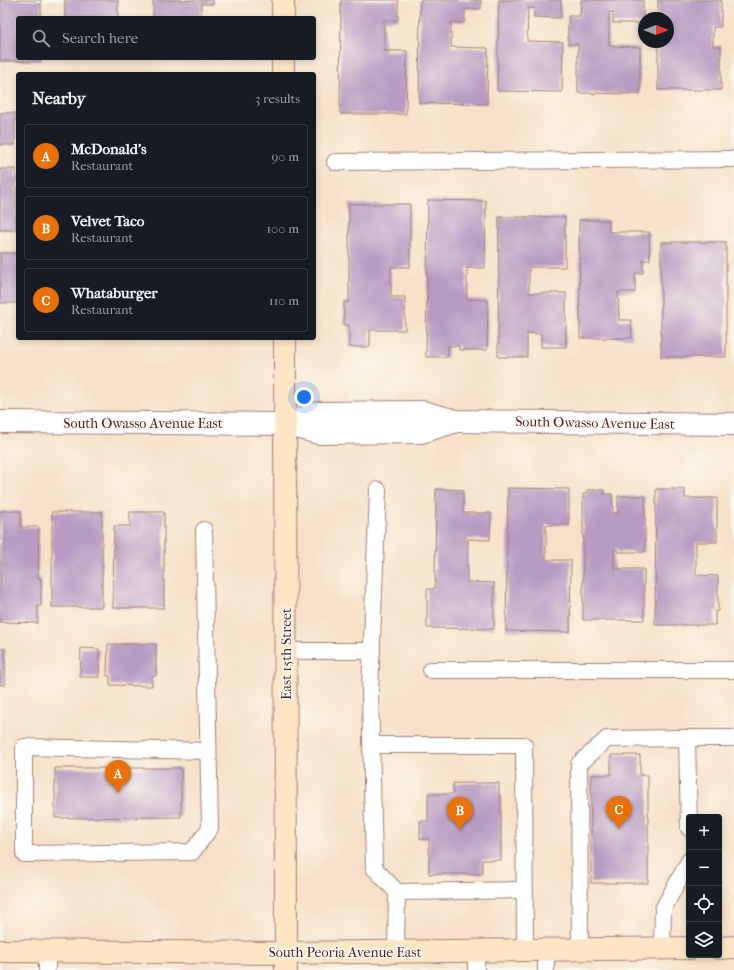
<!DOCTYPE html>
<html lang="en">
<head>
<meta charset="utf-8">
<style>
  :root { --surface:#171b24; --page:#20242c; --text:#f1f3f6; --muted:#9ea1a6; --line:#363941; --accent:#d690ce }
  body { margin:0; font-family:"IM FELL French Canon",serif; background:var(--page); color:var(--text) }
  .controls { position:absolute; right:12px; bottom:12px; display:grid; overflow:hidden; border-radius:4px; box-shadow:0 2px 6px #0003 }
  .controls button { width:36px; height:36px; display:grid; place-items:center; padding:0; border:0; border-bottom:1px solid var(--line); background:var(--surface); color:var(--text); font:20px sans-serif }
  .compass { position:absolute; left:638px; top:12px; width:36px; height:36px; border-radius:50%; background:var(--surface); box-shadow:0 2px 6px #0003; rotate:90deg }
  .you { position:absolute; left:304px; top:397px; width:14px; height:14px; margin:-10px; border:3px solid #fff; border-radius:50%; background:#1a73e8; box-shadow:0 0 0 6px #1a73e833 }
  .badge { display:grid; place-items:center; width:26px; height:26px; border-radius:50%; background:var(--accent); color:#fff; font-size:13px; font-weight:700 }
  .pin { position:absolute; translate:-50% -33px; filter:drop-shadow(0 1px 2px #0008) }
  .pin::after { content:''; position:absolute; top:21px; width:14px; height:12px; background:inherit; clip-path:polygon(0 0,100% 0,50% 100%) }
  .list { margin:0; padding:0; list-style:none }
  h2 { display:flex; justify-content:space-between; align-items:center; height:52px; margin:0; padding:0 16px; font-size:17px }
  h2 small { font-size:13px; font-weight:400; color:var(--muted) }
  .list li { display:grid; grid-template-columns:26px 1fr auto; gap:12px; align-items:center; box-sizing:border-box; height:64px; margin:0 8px 8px; padding:0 8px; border:1px solid var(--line); border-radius:4px }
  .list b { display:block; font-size:15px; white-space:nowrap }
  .list p { margin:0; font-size:13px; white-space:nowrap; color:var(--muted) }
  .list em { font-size:13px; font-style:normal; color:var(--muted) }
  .icon { flex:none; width:22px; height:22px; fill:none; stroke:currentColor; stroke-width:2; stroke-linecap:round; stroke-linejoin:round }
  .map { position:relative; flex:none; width:734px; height:970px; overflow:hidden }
  .search { position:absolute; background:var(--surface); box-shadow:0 2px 6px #0003; left:16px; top:16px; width:300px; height:44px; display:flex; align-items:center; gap:10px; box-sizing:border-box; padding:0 14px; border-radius:4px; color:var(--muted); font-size:15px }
  .panel { position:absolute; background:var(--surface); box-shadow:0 2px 6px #0003; left:16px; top:72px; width:300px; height:268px; border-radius:4px }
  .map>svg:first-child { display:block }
  .building { fill:#b89bc2 }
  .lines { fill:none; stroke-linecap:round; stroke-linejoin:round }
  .lane-casing { stroke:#a0807a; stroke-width:18 }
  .street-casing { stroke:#a0807a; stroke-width:24 }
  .secondary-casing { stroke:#a0807a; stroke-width:24 }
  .lane { stroke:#fff; stroke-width:16 }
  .street { stroke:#fff; stroke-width:22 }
  .secondary { stroke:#fde5c5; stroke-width:22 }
  .labels { text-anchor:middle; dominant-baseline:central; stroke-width:3.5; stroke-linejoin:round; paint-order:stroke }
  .street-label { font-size:14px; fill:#4a1f2b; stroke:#fbf7ec }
</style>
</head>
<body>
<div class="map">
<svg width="734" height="970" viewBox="0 0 734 970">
  <rect width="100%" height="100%" fill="#fbf7ec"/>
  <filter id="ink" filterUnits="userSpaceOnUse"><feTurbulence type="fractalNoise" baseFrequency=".025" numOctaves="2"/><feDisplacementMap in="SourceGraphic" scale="8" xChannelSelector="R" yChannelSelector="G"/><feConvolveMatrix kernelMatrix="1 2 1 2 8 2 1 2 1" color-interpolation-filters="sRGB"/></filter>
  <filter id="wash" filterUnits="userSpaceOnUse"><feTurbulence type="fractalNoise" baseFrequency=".012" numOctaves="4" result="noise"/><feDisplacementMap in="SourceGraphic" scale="16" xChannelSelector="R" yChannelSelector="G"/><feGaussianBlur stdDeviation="0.9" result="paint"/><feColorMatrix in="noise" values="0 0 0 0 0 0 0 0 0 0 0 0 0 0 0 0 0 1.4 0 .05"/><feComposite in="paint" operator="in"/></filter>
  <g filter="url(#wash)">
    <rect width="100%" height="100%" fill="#f6e1c8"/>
    <g id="blocks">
      <g class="building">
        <path d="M 0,0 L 41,0 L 41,18 L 18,18 L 18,58 L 41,58 L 41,61 L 0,61 Z"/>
        <rect x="65" y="0" width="53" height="18"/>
        <path d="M 153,0 L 213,0 L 213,4 L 201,4 L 201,18 L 153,18 Z"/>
        <path d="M 341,0 L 398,0 L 398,20 L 384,20 L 384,51 L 407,51 L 406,114 L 340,114 Z"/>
        <path d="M 420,0 L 481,0 L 481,9 L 465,9 L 465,22 L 451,22 L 451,47 L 488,48 L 487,104 L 419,103 Z"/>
        <path d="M 499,0 L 561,0 L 561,18 L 534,17 L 534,8 L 528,8 L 527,41 L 563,42 L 562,92 L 497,91 Z"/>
        <path d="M 581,0 L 643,0 L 643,23 L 613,23 L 613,12 L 609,12 L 609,46 L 640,47 L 640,94 L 578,93 L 578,44 L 568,44 L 568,16 L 580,16 Z"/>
        <path d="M 658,0 L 721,0 L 721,27 L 713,27 L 713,46 L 721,46 L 721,90 L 658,90 L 658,42 L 668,42 L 668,18 L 658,18 Z"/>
        <rect x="0" y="113" width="15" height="32"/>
        <rect x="0" y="169" width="16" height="61"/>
        <path d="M 428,200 L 486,201 L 485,268 L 467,268 L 467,299 L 488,300 L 487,350 L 459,350 L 459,346 L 448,346 L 448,357 L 426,357 Z"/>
        <path d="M 349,204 L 410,204 L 410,267 L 391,267 L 391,297 L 405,297 L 405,330 L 370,330 L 370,347 L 349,347 L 349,325 L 344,325 L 344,302 L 349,302 Z"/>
        <path d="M 499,217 L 565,217 L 565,267 L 529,267 L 529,293 L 566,293 L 566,347 L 541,347 L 541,334 L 527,333 L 527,357 L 498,357 Z"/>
        <path d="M 579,220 L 609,220 L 609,232 L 649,232 L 650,260 L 643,260 L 643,273 L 635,273 L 635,292 L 618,292 L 619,320 L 631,320 L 632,338 L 580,338 Z"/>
        <rect x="661" y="242" width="65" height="115"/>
        <rect x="0" y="253" width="18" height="50"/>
        <path d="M 508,488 L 569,489 L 569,525 L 546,525 L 546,560 L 571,560 L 570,632 L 506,631 Z"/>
        <path d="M 436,489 L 463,490 L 463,513 L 491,513 L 490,540 L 468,539 L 467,582 L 494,583 L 494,629 L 427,628 L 427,589 L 435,589 Z"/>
        <path d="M 656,489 L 685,489 L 685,498 L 717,498 L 717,542 L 696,542 L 696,575 L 718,576 L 718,611 L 715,611 L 715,625 L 655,625 Z"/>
        <path d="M 587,490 L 604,490 L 604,494 L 612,494 L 613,513 L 618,513 L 618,496 L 645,496 L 645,552 L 617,552 L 617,549 L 614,549 L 614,569 L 644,569 L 644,620 L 583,620 L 583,494 L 587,494 Z"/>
        <path d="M 0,511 L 21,511 L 21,527 L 39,527 L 38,578 L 41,578 L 41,606 L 38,606 L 38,623 L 0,622 Z"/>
        <rect x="52" y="512" width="50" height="95"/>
        <path d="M 130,512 L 164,512 L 164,608 L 113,608 L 114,526 L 130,526 Z"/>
        <path d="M 108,644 L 156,644 L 156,676 L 152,676 L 152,686 L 110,685 L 110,676 L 107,676 Z"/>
        <path d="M 81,648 L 99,649 L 99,677 L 80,677 Z"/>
        <rect x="0" y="649" width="5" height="36"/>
        <path d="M 611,755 L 640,755 L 640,775 L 648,775 L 648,883 L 591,883 L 591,775 L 611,775 Z"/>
        <path d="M 55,768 L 181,768 L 181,817 L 55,818 Z"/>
        <path d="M 453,783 L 499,783 L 499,796 L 501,796 L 501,860 L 482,860 L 482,874 L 429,874 L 429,839 L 420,839 L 420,821 L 428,821 L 428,794 L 453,794 Z"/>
      </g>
    </g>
  </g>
  <g filter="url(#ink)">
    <use href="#blocks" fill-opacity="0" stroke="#a0807a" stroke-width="1"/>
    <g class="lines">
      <g class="lane-casing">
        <g id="lane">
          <path d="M 335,162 L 734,159"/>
          <path d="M 378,490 L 370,691 L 374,868 L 397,892 L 396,951"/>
          <path d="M 204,530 L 210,828 L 192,852 L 24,854 L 24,747 L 208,751"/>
          <path d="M 286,651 L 372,651"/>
          <path d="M 431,670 L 734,670"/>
          <path d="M 687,738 L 734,738"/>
          <path d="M 371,745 L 524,745 L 525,950"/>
          <path d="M 397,892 L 525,890"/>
          <path d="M 662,948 L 663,909 L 689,861"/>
          <path d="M 580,949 L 579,764 L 607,739 L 687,738 L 689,828"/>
          <path d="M 546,950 L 546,970"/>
          <path d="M 476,951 L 476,970"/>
          <path d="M 47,970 L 47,951"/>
        </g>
      </g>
      <g class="street-casing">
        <g id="street">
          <path d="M 0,422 L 286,424 L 318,433 L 421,432 L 456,421"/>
          <path d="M 286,424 L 318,413 L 423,412 L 456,421 L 734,424"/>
        </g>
      </g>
      <g class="secondary-casing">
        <g id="secondary">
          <path d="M 283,0 L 283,18"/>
          <path d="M 283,58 L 283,74"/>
          <path d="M 285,338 L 286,970"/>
          <path d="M 719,948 L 734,947"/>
          <path d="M 0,951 L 286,953 L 689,948"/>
        </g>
      </g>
      <use href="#lane" class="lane"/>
      <use href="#street" class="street"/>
      <use href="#secondary" class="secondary"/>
    </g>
  </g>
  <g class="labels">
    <g class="street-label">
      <text x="143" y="423">South Owasso Avenue East</text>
      <text transform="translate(595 423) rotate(1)">South Owasso Avenue East</text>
      <text transform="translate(286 654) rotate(-90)">East 15th Street</text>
      <text x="345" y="952">South Peoria Avenue East</text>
    </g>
  </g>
</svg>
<div class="controls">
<button>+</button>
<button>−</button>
<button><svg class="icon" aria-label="locate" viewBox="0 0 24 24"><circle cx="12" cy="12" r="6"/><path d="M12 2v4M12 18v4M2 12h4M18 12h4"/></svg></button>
<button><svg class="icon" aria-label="layers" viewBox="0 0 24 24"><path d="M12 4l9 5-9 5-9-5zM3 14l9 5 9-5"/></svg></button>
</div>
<svg class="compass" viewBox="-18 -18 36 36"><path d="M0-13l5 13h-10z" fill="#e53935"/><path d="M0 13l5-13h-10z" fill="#9ea1a6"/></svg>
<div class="you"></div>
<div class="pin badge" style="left:118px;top:793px;background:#e8710a">A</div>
<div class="pin badge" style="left:460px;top:830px;background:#e8710a">B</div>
<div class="pin badge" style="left:619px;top:829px;background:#e8710a">C</div>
<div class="search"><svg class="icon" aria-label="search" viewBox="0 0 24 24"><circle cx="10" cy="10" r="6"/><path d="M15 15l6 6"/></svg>Search here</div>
<section class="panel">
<h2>Nearby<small>3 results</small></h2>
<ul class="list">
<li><span class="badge" style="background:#e8710a">A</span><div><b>McDonald's</b><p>Restaurant</p></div><em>90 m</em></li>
<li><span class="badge" style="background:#e8710a">B</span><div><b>Velvet Taco</b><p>Restaurant</p></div><em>100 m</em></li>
<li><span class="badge" style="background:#e8710a">C</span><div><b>Whataburger</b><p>Restaurant</p></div><em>110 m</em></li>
</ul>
</section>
</div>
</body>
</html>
